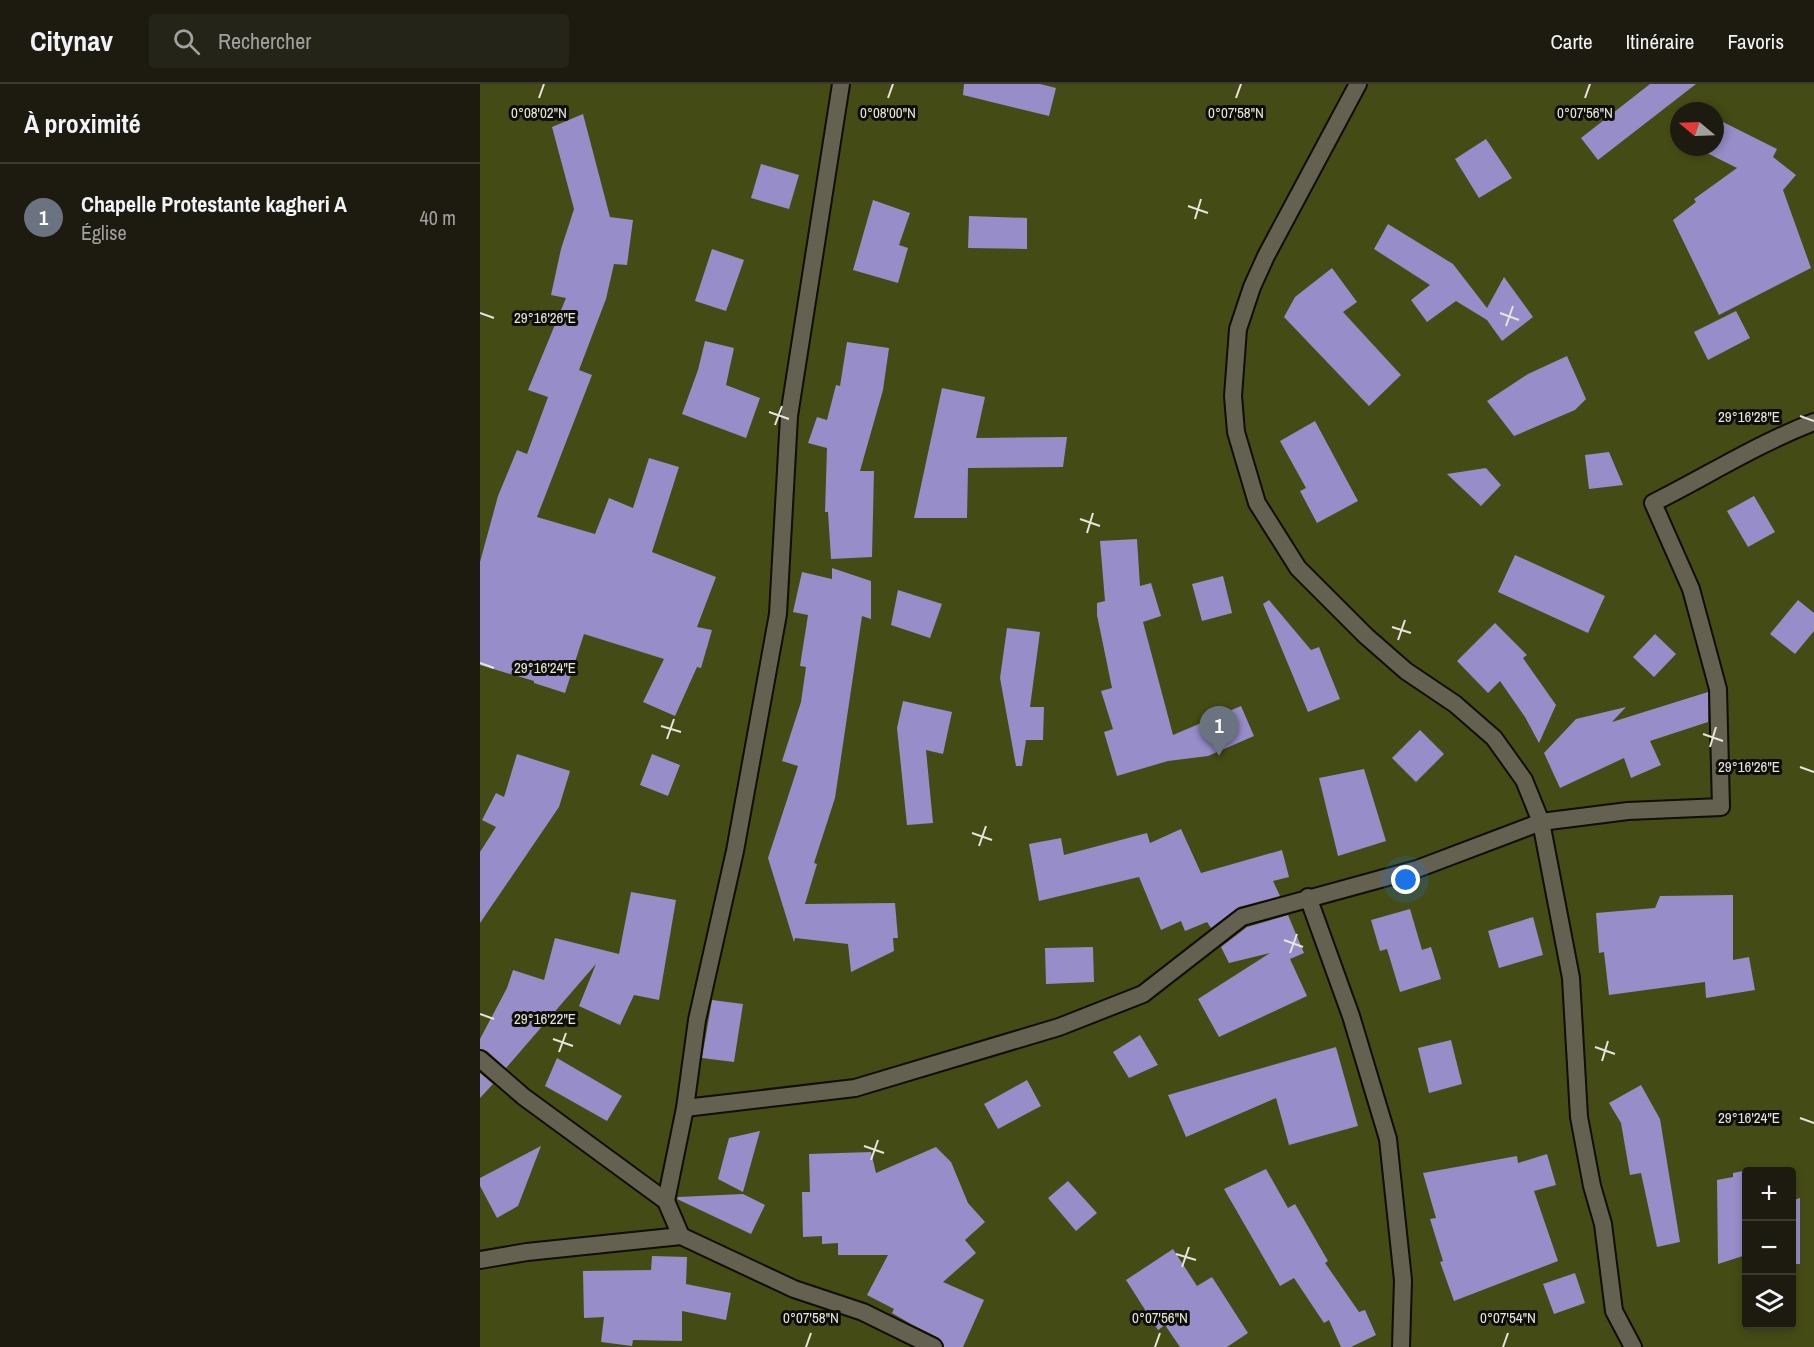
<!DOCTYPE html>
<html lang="fr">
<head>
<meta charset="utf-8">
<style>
  :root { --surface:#1d1b10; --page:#252419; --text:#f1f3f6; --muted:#a0a19f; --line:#3b3930; --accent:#5acebd }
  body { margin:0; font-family:"Archivo Narrow",sans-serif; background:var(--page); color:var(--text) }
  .controls { position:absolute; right:18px; bottom:18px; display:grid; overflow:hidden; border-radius:6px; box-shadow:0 3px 9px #0003 }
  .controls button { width:54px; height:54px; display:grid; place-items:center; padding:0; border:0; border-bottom:2px solid var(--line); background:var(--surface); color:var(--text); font:30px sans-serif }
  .compass { position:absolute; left:1190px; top:18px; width:54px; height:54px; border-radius:50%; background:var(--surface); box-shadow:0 3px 9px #0003; rotate:289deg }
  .you { position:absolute; left:926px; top:796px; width:21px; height:21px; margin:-15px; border:4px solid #fff; border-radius:50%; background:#1a73e8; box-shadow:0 0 0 9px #1a73e833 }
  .badge { display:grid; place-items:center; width:39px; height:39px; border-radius:50%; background:var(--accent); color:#fff; font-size:20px; font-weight:700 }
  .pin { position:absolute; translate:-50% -50px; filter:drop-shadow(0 2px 3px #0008) }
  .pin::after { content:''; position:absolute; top:32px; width:21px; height:18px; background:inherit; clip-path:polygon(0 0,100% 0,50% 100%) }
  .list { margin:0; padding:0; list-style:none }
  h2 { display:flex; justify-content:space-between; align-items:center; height:78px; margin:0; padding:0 24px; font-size:26px }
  h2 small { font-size:20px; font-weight:400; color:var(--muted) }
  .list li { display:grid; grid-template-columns:39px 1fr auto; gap:18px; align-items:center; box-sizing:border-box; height:108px; padding:0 24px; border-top:2px solid var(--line) }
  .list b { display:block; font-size:22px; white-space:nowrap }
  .list p { margin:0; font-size:20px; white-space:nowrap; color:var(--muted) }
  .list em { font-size:20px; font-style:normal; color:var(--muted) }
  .icon { flex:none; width:33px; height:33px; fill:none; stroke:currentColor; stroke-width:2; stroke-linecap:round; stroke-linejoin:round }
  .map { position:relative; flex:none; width:1334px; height:1263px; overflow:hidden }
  header { display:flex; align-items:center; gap:36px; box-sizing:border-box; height:84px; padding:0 30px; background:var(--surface); border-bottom:2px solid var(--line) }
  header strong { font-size:28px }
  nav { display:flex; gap:33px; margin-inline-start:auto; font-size:21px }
  .search { width:420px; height:54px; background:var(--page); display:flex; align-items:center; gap:15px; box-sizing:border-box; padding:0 21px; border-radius:6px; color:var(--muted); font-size:22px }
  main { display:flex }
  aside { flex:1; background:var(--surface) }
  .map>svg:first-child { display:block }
  .green { fill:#454b15; fill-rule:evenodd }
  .building { fill:#978dc8 }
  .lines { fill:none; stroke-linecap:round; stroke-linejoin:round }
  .minor-casing { stroke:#100d02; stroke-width:20 }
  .minor { stroke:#646151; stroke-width:16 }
  .ticks { fill:none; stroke:#e6e4db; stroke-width:2 }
  .ticks-label { font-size:15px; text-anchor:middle; fill:#e6e4db; stroke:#0e0d07; stroke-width:6; stroke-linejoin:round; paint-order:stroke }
</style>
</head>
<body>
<header>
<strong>Citynav</strong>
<div class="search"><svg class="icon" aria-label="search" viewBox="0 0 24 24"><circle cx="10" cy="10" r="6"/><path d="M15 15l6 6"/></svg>Rechercher</div>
<nav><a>Carte</a><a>Itinéraire</a><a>Favoris</a></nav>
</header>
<main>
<aside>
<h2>À proximité<small></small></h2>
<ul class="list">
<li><span class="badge" style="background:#6b7280">1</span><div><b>Chapelle Protestante kagheri A</b><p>Église</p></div><em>40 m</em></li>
</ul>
</aside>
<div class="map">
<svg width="1334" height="1263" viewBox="0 0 1334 1263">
  <rect width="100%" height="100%" fill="#272415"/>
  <path class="green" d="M 0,0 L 1334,0 L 1334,1263 L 0,1263 ZM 1199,27 L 1235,27 L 1235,63 L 1199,63 ZM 1266,1088 L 1312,1088 L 1312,1240 L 1266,1240 Z"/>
  <g class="building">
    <path d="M 484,0 L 560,0 L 576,4 L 569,32 L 483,11 Z"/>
    <path d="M 1170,0 L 1216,0 L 1118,76 L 1101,54 Z"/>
    <path d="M 103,30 L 130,133 L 153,136 L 147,181 L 134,180 L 126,215 L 99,286 L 112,291 L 57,433 L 115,450 L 129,414 L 153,424 L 169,374 L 199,383 L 172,468 L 236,493 L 217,543 L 232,546 L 221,584 L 217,583 L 195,632 L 163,618 L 184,575 L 104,550 L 85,609 L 54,599 L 54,597 L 0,581 L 0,478 L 18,412 L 37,366 L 47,370 L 68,313 L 48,306 L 86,214 L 71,211 L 81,165 L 94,125 L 72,43 Z"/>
    <path d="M 1235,34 L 1297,65 L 1293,73 L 1316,91 L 1303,106 L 1331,184 L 1239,231 L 1193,136 L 1216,118 L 1214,115 L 1257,84 L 1217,64 L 1235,63 Z"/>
    <path d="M 1006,55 L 1032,94 L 999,114 L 975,75 Z"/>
    <path d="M 281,80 L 319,91 L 309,125 L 271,114 Z"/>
    <path d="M 393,116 L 430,129 L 419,161 L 428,164 L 418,199 L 373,186 Z"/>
    <path d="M 489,132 L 547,134 L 547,165 L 488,164 Z"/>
    <path d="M 908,140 L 973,180 L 1007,224 L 1024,193 L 1053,233 L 1022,257 L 1007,236 L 976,217 L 947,238 L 931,216 L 950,201 L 894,165 Z"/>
    <path d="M 232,165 L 264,176 L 246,227 L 215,217 Z"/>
    <path d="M 852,184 L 877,218 L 863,228 L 921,291 L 889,322 L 804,233 L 815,213 Z"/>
    <path d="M 1256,227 L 1270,254 L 1228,276 L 1214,248 Z"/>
    <path d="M 225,257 L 254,264 L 246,301 L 280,314 L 266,354 L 202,330 L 218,286 Z"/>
    <path d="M 367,258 L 409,264 L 403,306 L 380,387 L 394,387 L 392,473 L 351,475 L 348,428 L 345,428 L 347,364 L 328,359 L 337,333 L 347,336 L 356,301 L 360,302 Z"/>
    <path d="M 1087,272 L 1106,315 L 1095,326 L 1034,352 L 1007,317 L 1048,290 Z"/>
    <path d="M 462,304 L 505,313 L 496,354 L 587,353 L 583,383 L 488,384 L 487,434 L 434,434 Z"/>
    <path d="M 835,337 L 878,417 L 837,439 L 820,407 L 826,404 L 800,357 Z"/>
    <path d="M 1129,368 L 1143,401 L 1109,405 L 1105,371 Z"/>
    <path d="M 1006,384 L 1021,401 L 1001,422 L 967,390 Z"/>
    <path d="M 1274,412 L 1295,448 L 1268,463 L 1247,427 Z"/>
    <path d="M 657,455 L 660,502 L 671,499 L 681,532 L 663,538 L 693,651 L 761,622 L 774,652 L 728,672 L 688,677 L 637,692 L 624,648 L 633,645 L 621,607 L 632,604 L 617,531 L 617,519 L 625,517 L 620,457 Z"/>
    <path d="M 1035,471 L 1125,512 L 1108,549 L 1018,508 Z"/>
    <path d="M 352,484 L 391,497 L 391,535 L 382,532 L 355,714 L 334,779 L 337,780 L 325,820 L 415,819 L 418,854 L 413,854 L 414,867 L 371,888 L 368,860 L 315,854 L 314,858 L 288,774 L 318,682 L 302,677 L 321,618 L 326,583 L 320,582 L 328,531 L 313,528 L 322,488 L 352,495 Z"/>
    <path d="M 743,492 L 752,529 L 722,537 L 712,500 Z"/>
    <path d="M 418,506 L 462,520 L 450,554 L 411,541 Z"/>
    <path d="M 789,516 L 831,566 L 839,563 L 860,615 L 828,628 L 783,520 Z"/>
    <path d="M 1318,516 L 1334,529 L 1334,547 L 1315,570 L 1290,550 Z"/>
    <path d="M 1015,539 L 1047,571 L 1043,574 L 1076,621 L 1059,659 L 1045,633 L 1020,597 L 1008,609 L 977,577 Z"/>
    <path d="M 527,544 L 560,548 L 550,623 L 564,623 L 563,656 L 546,656 L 542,682 L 536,682 L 520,594 Z"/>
    <path d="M 1175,550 L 1196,570 L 1174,593 L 1153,573 Z"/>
    <path d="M 1228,608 L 1228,638 L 1170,657 L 1181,681 L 1151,694 L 1144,674 L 1080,704 L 1064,669 L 1096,635 L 1146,623 L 1132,638 Z"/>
    <path d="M 423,617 L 472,628 L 463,670 L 446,666 L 453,739 L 427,741 L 417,644 Z"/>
    <path d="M 940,646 L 964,670 L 936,698 L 912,674 Z"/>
    <path d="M 37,670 L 90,687 L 79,723 L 0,839 L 0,768 L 16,743 L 2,736 L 16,709 L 24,713 Z"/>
    <path d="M 172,670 L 200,681 L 188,712 L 160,701 Z"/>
    <path d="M 884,685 L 906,757 L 858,772 L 839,694 Z"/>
    <path d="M 701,745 L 721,789 L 802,766 L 809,793 L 793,797 L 800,812 L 759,823 L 731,844 L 727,838 L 705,847 L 701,837 L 681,846 L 659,793 L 559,817 L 549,760 L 581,754 L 584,771 L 667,749 L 670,759 Z"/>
    <path d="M 151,808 L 196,816 L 179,916 L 154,911 L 140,941 L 99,922 L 116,880 L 26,984 L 7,967 L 0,965 L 0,955 L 27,904 L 33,886 L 64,896 L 75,854 L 139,870 Z"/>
    <path d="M 1253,811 L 1253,876 L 1269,873 L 1275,906 L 1226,914 L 1225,898 L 1129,911 L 1124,868 L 1119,869 L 1116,829 L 1175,824 L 1180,812 Z"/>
    <path d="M 930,825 L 942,866 L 951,863 L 961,895 L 920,908 L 907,865 L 900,867 L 891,836 Z"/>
    <path d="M 808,831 L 824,869 L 810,875 L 827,912 L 739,953 L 718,915 L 790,869 L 749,879 L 741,863 L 767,843 Z"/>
    <path d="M 1053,833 L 1063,871 L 1019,884 L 1008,847 Z"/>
    <path d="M 613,863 L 614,898 L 566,900 L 565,864 Z"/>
    <path d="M 232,916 L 263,920 L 254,978 L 222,974 Z"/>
    <path d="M 660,951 L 678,981 L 649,994 L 633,968 Z"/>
    <path d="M 971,956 L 982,1000 L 949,1009 L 938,964 Z"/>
    <path d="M 856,963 L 878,1042 L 809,1061 L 796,1014 L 706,1053 L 688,1011 Z"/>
    <path d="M 77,974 L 142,1012 L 127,1037 L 65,1002 Z"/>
    <path d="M 0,989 L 13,1000 L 0,1014 Z"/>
    <path d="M 547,996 L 561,1022 L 518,1045 L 504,1020 Z"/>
    <path d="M 1161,1001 L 1180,1035 L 1200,1158 L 1177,1163 L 1161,1089 L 1150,1091 L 1141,1039 L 1129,1019 Z"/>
    <path d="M 280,1047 L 263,1108 L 238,1095 L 249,1054 Z"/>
    <path d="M 61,1062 L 38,1122 L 17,1134 L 0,1102 L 0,1094 Z"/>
    <path d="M 456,1063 L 471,1078 L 488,1119 L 505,1138 L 485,1156 L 496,1169 L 463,1198 L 504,1216 L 483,1263 L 464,1263 L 459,1254 L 431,1240 L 412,1229 L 414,1225 L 387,1211 L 408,1171 L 358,1171 L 358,1159 L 342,1160 L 342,1152 L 323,1153 L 322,1108 L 330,1108 L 329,1070 L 391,1068 L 396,1089 Z"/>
    <path d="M 1067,1070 L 1076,1101 L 1054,1107 L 1078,1177 L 974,1217 L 960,1178 L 963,1177 L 950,1135 L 956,1134 L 943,1089 L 1037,1072 L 1038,1079 Z"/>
    <path d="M 1284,1083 L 1285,1088 L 1266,1088 L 1266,1171 L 1238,1180 L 1237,1096 L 1253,1093 L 1253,1089 Z"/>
    <path d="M 786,1085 L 808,1124 L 815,1120 L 848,1177 L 845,1179 L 879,1228 L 885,1226 L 896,1251 L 871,1263 L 861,1263 L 849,1236 L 844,1239 L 814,1194 L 800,1202 L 744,1105 Z"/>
    <path d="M 588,1097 L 617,1129 L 596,1147 L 568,1114 Z"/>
    <path d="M 263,1110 L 285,1121 L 271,1150 L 197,1115 L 198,1113 Z"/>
    <path d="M 1320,1114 L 1320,1180 L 1311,1180 L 1311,1117 Z"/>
    <path d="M 693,1165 L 717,1202 L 732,1193 L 768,1249 L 747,1263 L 700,1263 L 685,1241 L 678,1246 L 646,1196 Z"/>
    <path d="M 172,1172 L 207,1173 L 206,1200 L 251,1209 L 246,1236 L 202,1227 L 202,1257 L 153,1256 L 152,1262 L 121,1258 L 124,1233 L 104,1234 L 103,1187 L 171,1186 Z"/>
    <path d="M 1095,1189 L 1105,1219 L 1074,1230 L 1063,1200 Z"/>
  </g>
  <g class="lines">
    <g class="minor-casing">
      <g id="minor">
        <path d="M 878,0 L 786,172 L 772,203 L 758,245 L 753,312 L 756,348 L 777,419 L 818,484 L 886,552 L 926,587 L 975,620 L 1014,654 L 1044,696 L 1061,738 L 1091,894 L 1099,1033 L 1112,1102 L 1123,1140 L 1134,1227 L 1153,1263"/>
        <path d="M 828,813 L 871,932 L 908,1055 L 923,1196 L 921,1263"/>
        <path d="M 0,975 L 44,1013 L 186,1117 L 201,1152"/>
        <path d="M 205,1024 L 375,1004 L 579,943 L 663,910 L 762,833 L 937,785 L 1061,738 L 1148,727 L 1241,723 L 1238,605 L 1211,505 L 1173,419 C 1227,392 1277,360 1334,338"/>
        <path d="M 186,1117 L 205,1024 L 217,936 L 255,767 L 298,530 L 309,332 L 361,0"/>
        <path d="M 0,1176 L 47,1168 L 201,1152 L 314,1205 L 383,1228 L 454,1263"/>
      </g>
    </g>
    <use href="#minor" class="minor"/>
  </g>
  <path class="ticks" d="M 59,14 L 64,0M 408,14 L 413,0M 756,14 L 761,0M 1105,14 L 1110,0M 708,122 L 728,129M 715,135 L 721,115M 0,229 L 14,234M 1020,229 L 1039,236M 1026,242 L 1033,222M 289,328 L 309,335M 1320,332 L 1334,337M 295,341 L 302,322M 600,435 L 620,442M 607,449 L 613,429M 912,543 L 931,549M 918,556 L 925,536M 0,579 L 14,584M 181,642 L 201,648M 1223,650 L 1243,657M 187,655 L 194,635M 1230,663 L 1236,643M 1320,683 L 1334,688M 492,749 L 512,756M 499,762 L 506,742M 804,856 L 823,863M 810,869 L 817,850M 0,930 L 14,935M 73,955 L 93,962M 1115,963 L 1135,970M 79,968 L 86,949M 1122,977 L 1128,957M 1320,1034 L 1334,1039M 384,1062 L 404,1069M 391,1076 L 398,1056M 696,1170 L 716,1176M 702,1183 L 709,1163M 326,1263 L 331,1249M 675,1263 L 680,1249M 1023,1263 L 1028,1249"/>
  <g class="ticks-label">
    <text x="59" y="34">0°08'02"N</text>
    <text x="408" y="34">0°08'00"N</text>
    <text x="756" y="34">0°07'58"N</text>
    <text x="1105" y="34">0°07'56"N</text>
    <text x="65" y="239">29°16'26"E</text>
    <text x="1269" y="338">29°16'28"E</text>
    <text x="65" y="589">29°16'24"E</text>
    <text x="1269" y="688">29°16'26"E</text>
    <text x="65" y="940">29°16'22"E</text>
    <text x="1269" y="1039">29°16'24"E</text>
    <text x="331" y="1239">0°07'58"N</text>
    <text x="680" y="1239">0°07'56"N</text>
    <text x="1028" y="1239">0°07'54"N</text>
  </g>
</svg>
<div class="controls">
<button>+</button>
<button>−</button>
<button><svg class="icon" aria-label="layers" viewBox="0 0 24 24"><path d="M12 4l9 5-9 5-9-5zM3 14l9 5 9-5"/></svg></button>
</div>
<svg class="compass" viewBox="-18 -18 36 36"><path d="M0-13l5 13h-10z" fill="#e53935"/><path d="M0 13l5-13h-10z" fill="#a0a19f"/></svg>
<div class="you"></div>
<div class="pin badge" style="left:739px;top:672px;background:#6b7280">1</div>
</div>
</main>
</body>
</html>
